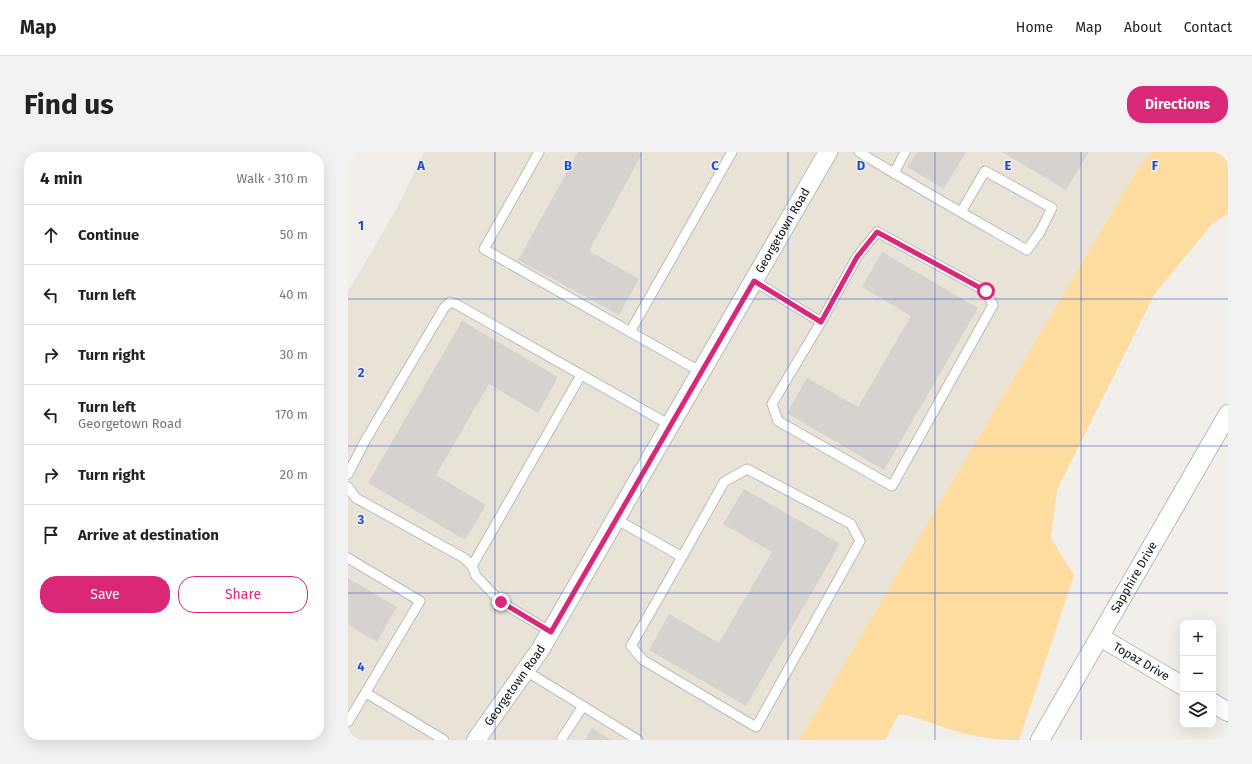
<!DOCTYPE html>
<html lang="en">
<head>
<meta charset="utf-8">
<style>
  :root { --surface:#fff; --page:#f2f2f2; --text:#222; --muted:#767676; --line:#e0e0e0; --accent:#db2777 }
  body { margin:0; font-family:"Fira Sans",sans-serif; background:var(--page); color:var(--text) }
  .controls { position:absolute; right:12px; bottom:12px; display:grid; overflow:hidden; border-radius:8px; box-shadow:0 4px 16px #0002 }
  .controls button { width:36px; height:36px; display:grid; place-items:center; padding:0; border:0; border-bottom:1px solid var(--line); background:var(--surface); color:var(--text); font:20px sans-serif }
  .stop { position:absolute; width:12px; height:12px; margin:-9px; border:3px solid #db2777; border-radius:50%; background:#fff }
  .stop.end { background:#db2777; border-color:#fff; box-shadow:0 1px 4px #0008 }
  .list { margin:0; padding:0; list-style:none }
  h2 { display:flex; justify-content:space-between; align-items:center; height:52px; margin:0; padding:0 16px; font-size:17px }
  h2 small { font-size:13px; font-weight:400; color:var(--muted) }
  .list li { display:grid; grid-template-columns:26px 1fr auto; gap:12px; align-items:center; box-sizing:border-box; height:60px; padding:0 16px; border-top:1px solid var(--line) }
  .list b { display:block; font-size:15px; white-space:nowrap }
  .list p { margin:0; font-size:13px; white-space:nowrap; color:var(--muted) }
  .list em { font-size:13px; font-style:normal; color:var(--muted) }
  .actions { display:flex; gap:8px; padding:12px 16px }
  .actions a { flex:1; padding:9px 0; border:1px solid var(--accent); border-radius:16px; text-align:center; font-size:14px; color:var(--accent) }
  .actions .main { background:var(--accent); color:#fff }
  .icon { flex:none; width:22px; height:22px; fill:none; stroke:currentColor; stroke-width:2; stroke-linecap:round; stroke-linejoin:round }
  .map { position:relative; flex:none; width:880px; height:588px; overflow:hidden; border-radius:16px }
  header { display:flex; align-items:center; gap:24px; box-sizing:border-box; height:56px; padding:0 20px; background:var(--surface); border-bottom:1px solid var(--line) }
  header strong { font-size:19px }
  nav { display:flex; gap:22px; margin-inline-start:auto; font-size:14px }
  .intro { display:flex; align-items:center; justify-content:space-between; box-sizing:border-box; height:96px; padding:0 24px }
  h1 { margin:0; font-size:28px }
  .button { padding:10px 18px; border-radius:16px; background:var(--accent); color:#fff; font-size:14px; font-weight:700 }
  main { display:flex; gap:24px; padding:0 24px }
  aside { flex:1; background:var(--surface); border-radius:16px; box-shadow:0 4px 16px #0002 }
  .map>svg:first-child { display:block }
  .built { fill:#e9e3d7 }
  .green { fill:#fedca0 }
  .building { fill:#d6d3ce }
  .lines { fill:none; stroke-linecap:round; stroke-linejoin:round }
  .lane-casing { stroke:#bdbab5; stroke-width:11 }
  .street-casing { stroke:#bdbab5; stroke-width:20 }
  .lane { stroke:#fff; stroke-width:9 }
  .street { stroke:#fff; stroke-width:18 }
  .route { stroke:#db2777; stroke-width:5 }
  .grid { fill:none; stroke:#1d4ed8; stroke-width:1; stroke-opacity:0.55 }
  .labels { text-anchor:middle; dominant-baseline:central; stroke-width:3; stroke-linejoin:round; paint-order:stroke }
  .street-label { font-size:12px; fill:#0f0e0c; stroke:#f2efea }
  .grid-label { font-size:13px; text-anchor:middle; font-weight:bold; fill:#1d4ed8; stroke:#f2efea; stroke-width:3; stroke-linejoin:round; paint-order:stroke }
</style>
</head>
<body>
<header>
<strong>Map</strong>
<nav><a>Home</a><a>Map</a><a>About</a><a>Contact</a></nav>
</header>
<div class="intro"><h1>Find us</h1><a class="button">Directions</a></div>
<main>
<aside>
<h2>4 min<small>Walk · 310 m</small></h2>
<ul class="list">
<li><svg class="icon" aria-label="ahead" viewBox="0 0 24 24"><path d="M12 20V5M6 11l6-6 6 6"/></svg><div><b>Continue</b></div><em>50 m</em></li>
<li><svg class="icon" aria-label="left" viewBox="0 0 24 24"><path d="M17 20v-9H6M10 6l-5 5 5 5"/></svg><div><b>Turn left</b></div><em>40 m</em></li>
<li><svg class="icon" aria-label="right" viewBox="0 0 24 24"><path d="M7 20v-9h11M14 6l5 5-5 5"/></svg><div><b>Turn right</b></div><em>30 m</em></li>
<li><svg class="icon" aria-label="left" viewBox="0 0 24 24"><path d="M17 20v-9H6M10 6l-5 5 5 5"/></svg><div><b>Turn left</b><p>Georgetown Road</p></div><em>170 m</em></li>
<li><svg class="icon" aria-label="right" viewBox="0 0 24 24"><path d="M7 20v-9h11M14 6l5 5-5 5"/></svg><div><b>Turn right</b></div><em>20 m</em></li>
<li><svg class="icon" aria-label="arrive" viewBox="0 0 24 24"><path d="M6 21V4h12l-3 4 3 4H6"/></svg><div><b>Arrive at destination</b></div></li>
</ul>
<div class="actions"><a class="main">Save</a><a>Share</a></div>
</aside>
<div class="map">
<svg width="880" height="588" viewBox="0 0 880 588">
  <rect width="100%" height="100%" fill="#f2efea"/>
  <path class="built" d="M 76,0 L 833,0 L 790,16 L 451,588 L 0,588 L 0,140 L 50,54 Z"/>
  <path class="green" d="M 804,0 L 880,0 L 880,61 L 865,71 L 806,143 L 709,338 L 703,386 L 726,423 L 671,588 C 649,588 628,585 607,579 C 588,573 571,565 551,562 L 537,588 L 451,588 L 790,16 Z"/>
  <g class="building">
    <path d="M 230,0 L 290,0 L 294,2 L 241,99 L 291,127 L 271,163 L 170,108 Z"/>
    <path d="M 569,0 L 618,0 L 596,37 L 559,15 Z"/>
    <path d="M 654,0 L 741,0 L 718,38 Z"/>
    <path d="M 534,100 L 630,156 L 536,318 L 439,261 L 459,226 L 510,255 L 563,164 L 514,135 Z"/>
    <path d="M 114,169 L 210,225 L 190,261 L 141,232 L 88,323 L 138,353 L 117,388 L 20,331 Z"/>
    <path d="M 396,337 L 492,392 L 398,554 L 301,498 L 321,462 L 371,491 L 424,400 L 375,372 Z"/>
    <path d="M 0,426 L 49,455 L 29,490 L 0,473 Z"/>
    <path d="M 244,576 L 264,588 L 237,588 Z"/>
  </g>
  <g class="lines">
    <g class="lane-casing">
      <g id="lane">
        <path d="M 191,0 L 136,97 L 353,220"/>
        <path d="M 511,0 C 566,34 623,66 679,98 L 692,80 L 704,56 L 637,19 L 613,60"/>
        <path d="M 546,21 L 557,0"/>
        <path d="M 406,129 L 473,170 L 424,252 L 430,269 L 544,334 L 645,153 L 638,139 L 529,80 L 509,105 L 473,170"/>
        <path d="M 282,180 L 384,0"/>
        <path d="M 0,322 L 17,289 L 96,156 L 102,150 L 108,152 L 322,273"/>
        <path d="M 0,335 L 8,346 L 116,406 L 124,414 L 128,424 L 153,450 L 203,480"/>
        <path d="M 268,367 L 334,405 L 283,494 L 295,508 L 408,575 L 512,389 L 503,372 L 399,317 L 376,330 L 334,405"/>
        <path d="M 0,406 L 72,449 L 0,570"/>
        <path d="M 124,414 L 233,223"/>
        <path d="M 178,519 L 290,588"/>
        <path d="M 18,541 L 96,588"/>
        <path d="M 213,588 L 235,554"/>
      </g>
    </g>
    <g class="street-casing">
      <g id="street">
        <path id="s1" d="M 752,485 L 835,534"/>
        <path d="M 865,551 L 880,560"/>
        <path id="s2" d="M 128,588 L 192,498 L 480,0"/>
        <path id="s3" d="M 692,588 L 880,262"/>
      </g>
    </g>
    <use href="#lane" class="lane"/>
    <use href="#street" class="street"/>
  </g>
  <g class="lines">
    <path class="route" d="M 153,450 L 203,480 L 406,129 L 473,170 L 509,105 L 529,80 L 638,139"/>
  </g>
  <path class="grid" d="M 147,0 L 147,588M 293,0 L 293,588M 440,0 L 440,588M 587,0 L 587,588M 733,0 L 733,588M 0,147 L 880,147M 0,294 L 880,294M 0,441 L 880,441"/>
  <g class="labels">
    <g class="street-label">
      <text stroke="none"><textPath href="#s2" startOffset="595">Georgetown Road</textPath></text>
      <text stroke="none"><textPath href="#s3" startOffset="188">Sapphire Drive</textPath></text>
      <text stroke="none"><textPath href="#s1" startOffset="48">Topaz Drive</textPath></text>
      <text stroke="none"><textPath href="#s2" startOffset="67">Georgetown Road</textPath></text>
    </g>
  </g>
  <g class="grid-label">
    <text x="73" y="18">A</text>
    <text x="220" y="18">B</text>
    <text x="367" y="18">C</text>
    <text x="513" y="18">D</text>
    <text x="660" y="18">E</text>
    <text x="807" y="18">F</text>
    <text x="13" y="78">1</text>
    <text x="13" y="225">2</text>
    <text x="13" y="372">3</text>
    <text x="13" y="519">4</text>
  </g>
</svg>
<div class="controls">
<button>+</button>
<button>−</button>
<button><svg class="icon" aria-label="layers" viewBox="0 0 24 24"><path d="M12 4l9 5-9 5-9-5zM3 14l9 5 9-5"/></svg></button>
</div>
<div class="stop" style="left:638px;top:139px"></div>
<div class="stop end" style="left:153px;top:450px"></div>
</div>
</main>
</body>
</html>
